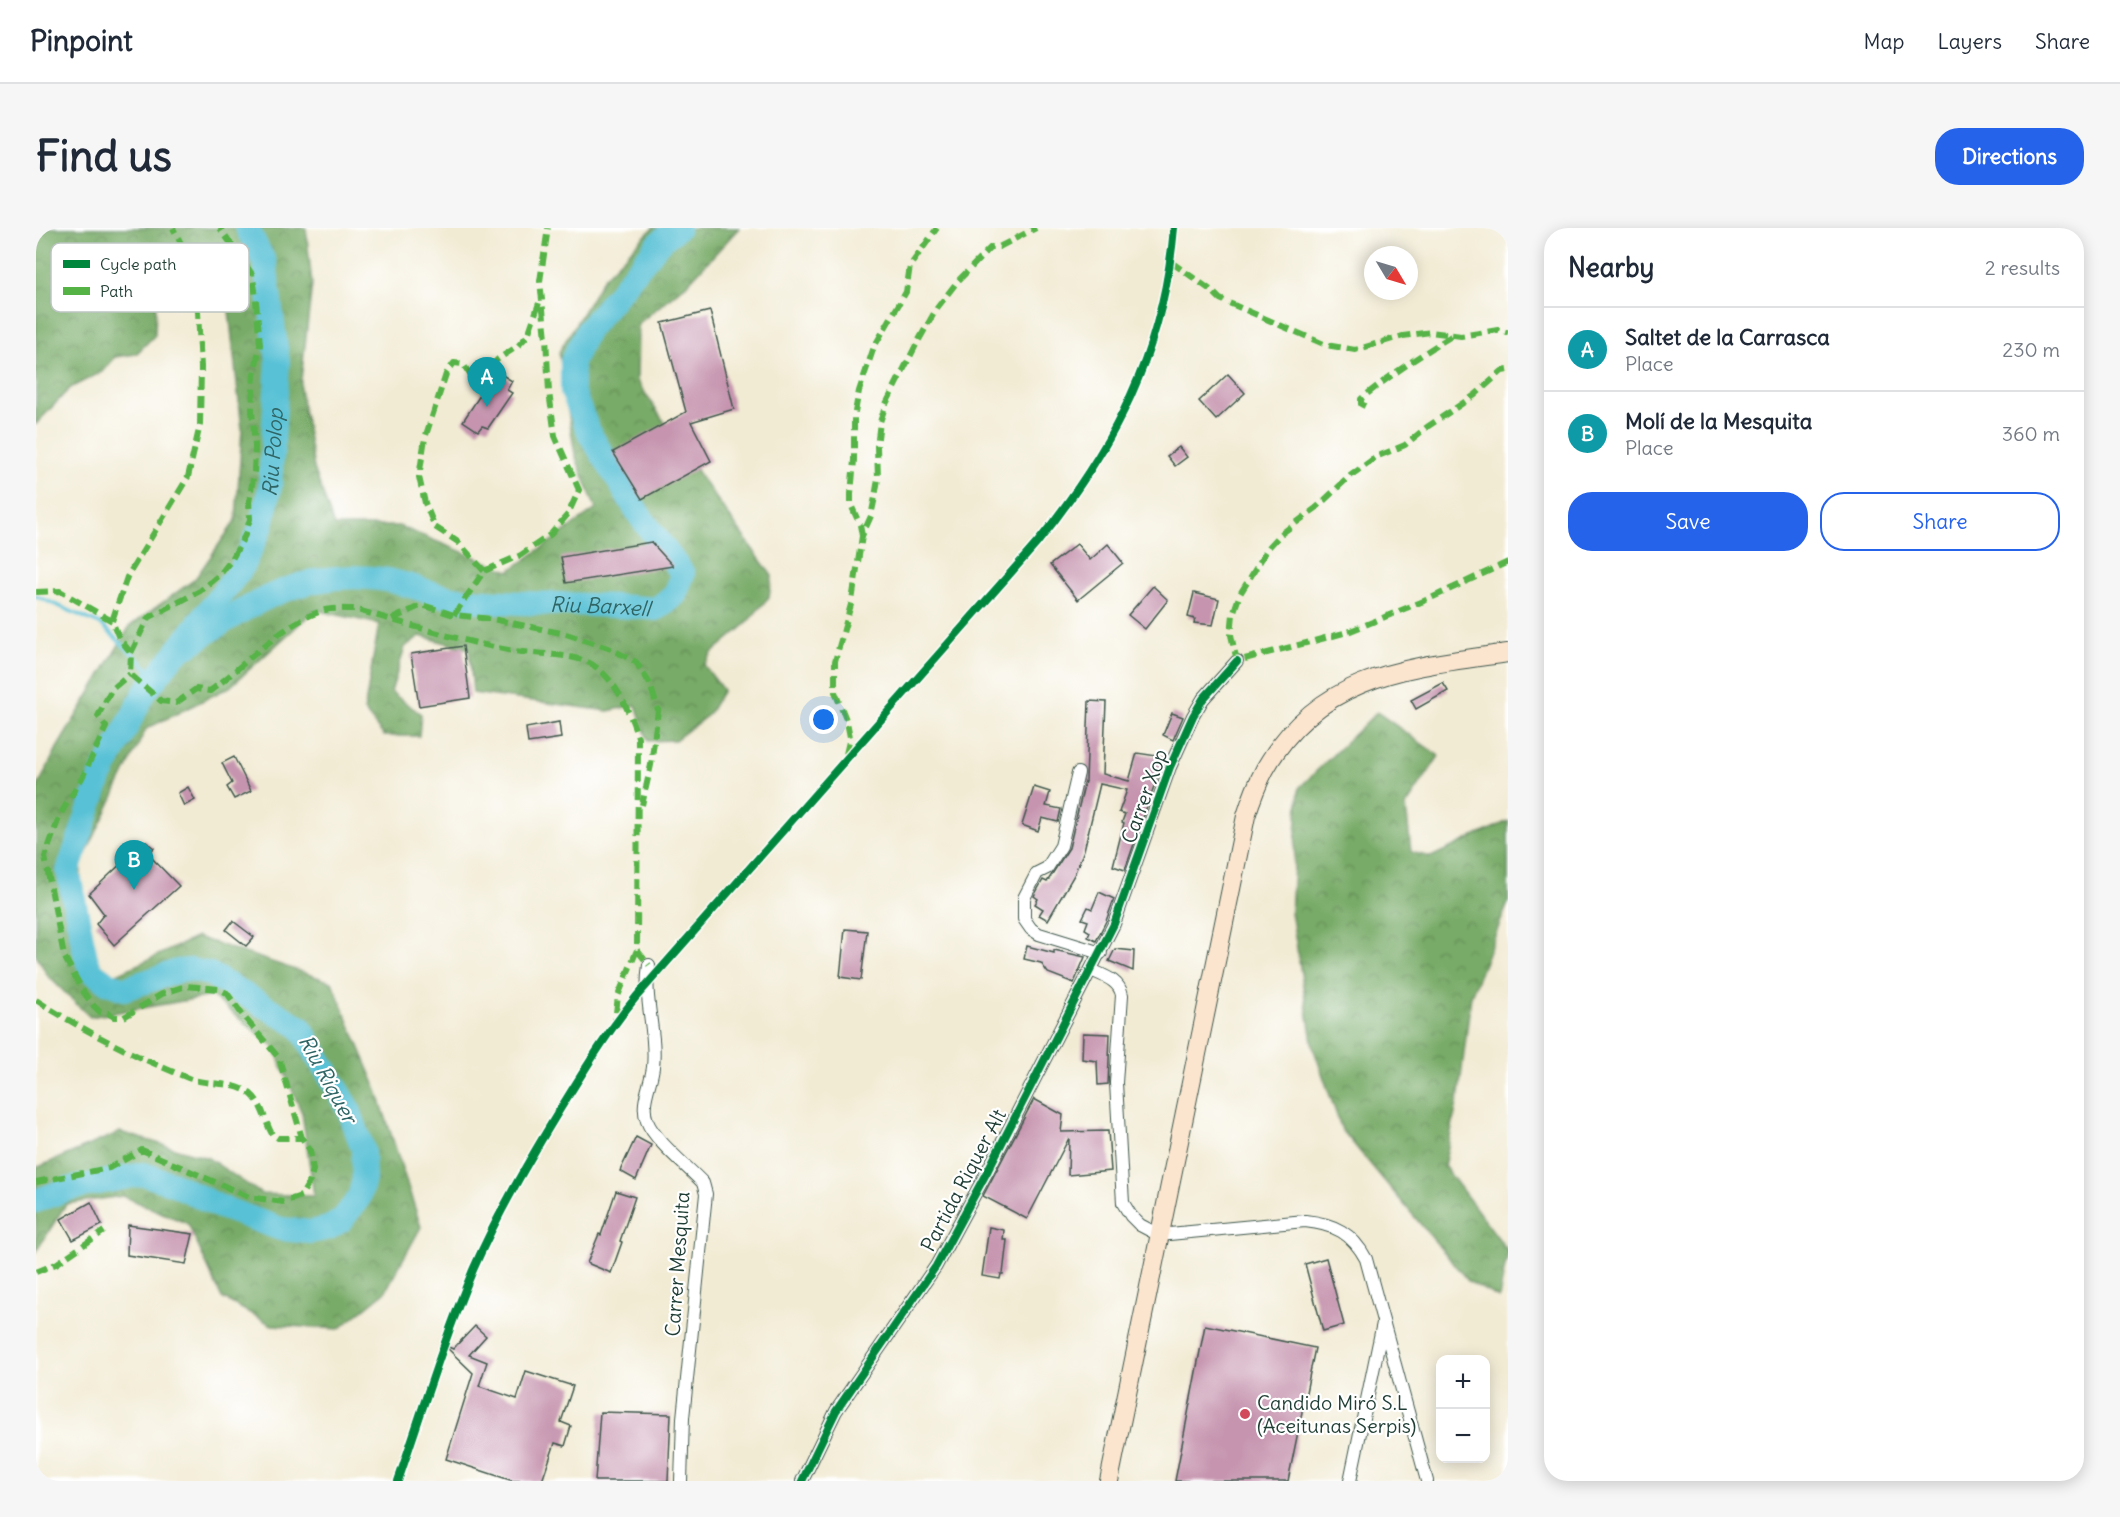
<!DOCTYPE html>
<html lang="en">
<head>
<meta charset="utf-8">
<style>
  :root { --surface:#fff; --page:#f6f6f7; --text:#1f2937; --muted:#747a83; --line:#e0e1e3; --accent:#2563eb }
  body { margin:0; font-family:Delius,sans-serif; background:var(--page); color:var(--text) }
  .controls { position:absolute; right:18px; bottom:18px; display:grid; overflow:hidden; border-radius:12px; box-shadow:0 3px 15px #0003 }
  .controls button { width:54px; height:54px; display:grid; place-items:center; padding:0; border:0; border-bottom:2px solid var(--line); background:var(--surface); color:var(--text); font:30px sans-serif }
  .compass { position:absolute; left:1328px; top:18px; width:54px; height:54px; border-radius:50%; background:var(--surface); box-shadow:0 3px 15px #0003; rotate:128deg }
  .you { position:absolute; left:788px; top:492px; width:21px; height:21px; margin:-15px; border:4px solid #fff; border-radius:50%; background:#1a73e8; box-shadow:0 0 0 9px #1a73e833 }
  .badge { display:grid; place-items:center; width:39px; height:39px; border-radius:50%; background:var(--accent); color:#fff; font-size:20px; font-weight:700 }
  .pin { position:absolute; translate:-50% -50px; filter:drop-shadow(0 2px 3px #0008) }
  .pin::after { content:''; position:absolute; top:32px; width:21px; height:18px; background:inherit; clip-path:polygon(0 0,100% 0,50% 100%) }
  .list { margin:0; padding:0; list-style:none }
  h2 { display:flex; justify-content:space-between; align-items:center; height:78px; margin:0; padding:0 24px; font-size:26px }
  h2 small { font-size:20px; font-weight:400; color:var(--muted) }
  .list li { display:grid; grid-template-columns:39px 1fr auto; gap:18px; align-items:center; box-sizing:border-box; height:84px; padding:0 24px; border-top:2px solid var(--line) }
  .list b { display:block; font-size:22px; white-space:nowrap }
  .list p { margin:0; font-size:20px; white-space:nowrap; color:var(--muted) }
  .list em { font-size:20px; font-style:normal; color:var(--muted) }
  .actions { display:flex; gap:12px; padding:18px 24px }
  .actions a { flex:1; padding:14px 0; border:2px solid var(--accent); border-radius:24px; text-align:center; font-size:21px; color:var(--accent) }
  .actions .main { background:var(--accent); color:#fff }
  .map { position:relative; flex:none; width:1472px; height:1253px; overflow:hidden; border-radius:24px }
  header { display:flex; align-items:center; gap:36px; box-sizing:border-box; height:84px; padding:0 30px; background:var(--surface); border-bottom:2px solid var(--line) }
  header strong { font-size:28px }
  nav { display:flex; gap:33px; margin-inline-start:auto; font-size:21px }
  .intro { display:flex; align-items:center; justify-content:space-between; box-sizing:border-box; height:144px; padding:0 36px }
  h1 { margin:0; font-size:42px }
  .button { padding:15px 27px; border-radius:24px; background:var(--accent); color:#fff; font-size:21px; font-weight:700 }
  main { display:flex; gap:36px; padding:0 36px }
  aside { flex:1; background:var(--surface); border-radius:24px; box-shadow:0 3px 15px #0003 }
  .map>svg:first-child { display:block }
  .forest { fill:url(#forest-crowns); stroke:#4c744e; stroke-width:1.5 }
  .lines { fill:none; stroke-linecap:round; stroke-linejoin:round }
  .stream { stroke:#59c1d6; stroke-width:4 }
  .river { stroke:#59c1d6; stroke-width:24 }
  .building { fill:#c694af }
  .minor-casing { stroke:#3f574c; stroke-width:14 }
  .secondary-casing { stroke:#3f574c; stroke-width:20 }
  .minor { stroke:#fff; stroke-width:12 }
  .secondary { stroke:#fce5cf; stroke-width:18 }
  .quiet { stroke:#55b346; stroke-width:6; stroke-dasharray:12 6; stroke-linecap:butt }
  .cycleway-casing { stroke:#fff; stroke-width:11 }
  .cycleway { stroke:#00873e; stroke-width:8 }
  .poi-dot { fill:#d1495b; stroke:#fff; stroke-width:2 }
  .labels { text-anchor:middle; dominant-baseline:central; stroke-width:4.5; stroke-linejoin:round; paint-order:stroke }
  .street-label { font-size:20px; fill:#1f3d34; stroke:#fff }
  .poi-label { font-size:20px; fill:#1f3d34; stroke:#fff; text-anchor:start }
  .water-label { font-size:21px; font-style:italic; fill:#306565; stroke:#fff }
  .key { fill:#fff; stroke:#bcc5c2; stroke-width:1.5 }
  .key-label { font-size:16px; fill:#1f3d34 }
</style>
</head>
<body>
<header>
<strong>Pinpoint</strong>
<nav><a>Map</a><a>Layers</a><a>Share</a></nav>
</header>
<div class="intro"><h1>Find us</h1><a class="button">Directions</a></div>
<main>
<div class="map">
<svg width="1472" height="1253" viewBox="0 0 1472 1253">
  <defs>
    <pattern id="forest-crowns" width="20" height="18" patternUnits="userSpaceOnUse" patternTransform="scale(1.5)"><rect width="20" height="18" fill="#78ab67"/><path d="M2 6a3 3 0 1 1 6 0M12 15a3 3 0 1 1 6 0" fill="none" stroke="#628c56"/></pattern>
  </defs>
  <rect width="100%" height="100%" fill="#fff"/>
  <filter id="ink" filterUnits="userSpaceOnUse"><feTurbulence type="fractalNoise" baseFrequency=".0167" numOctaves="2"/><feDisplacementMap in="SourceGraphic" scale="12" xChannelSelector="R" yChannelSelector="G"/><feConvolveMatrix kernelMatrix="1 2 1 2 8 2 1 2 1" color-interpolation-filters="sRGB"/></filter>
  <filter id="wash" filterUnits="userSpaceOnUse"><feTurbulence type="fractalNoise" baseFrequency=".008" numOctaves="4" result="noise"/><feDisplacementMap in="SourceGraphic" scale="24" xChannelSelector="R" yChannelSelector="G"/><feGaussianBlur stdDeviation="1.35" result="paint"/><feColorMatrix in="noise" values="0 0 0 0 0 0 0 0 0 0 0 0 0 0 0 0 0 1.4 0 .05"/><feComposite in="paint" operator="in"/></filter>
  <g filter="url(#wash)">
    <rect width="100%" height="100%" fill="#f2ebd4"/>
    <g class="forest">
      <path d="M 0,0 L 270,0 L 276,56 L 264,161 L 278,240 L 298,298 L 363,298 L 473,343 L 560,281 L 539,227 L 523,124 L 568,49 L 617,0 L 703,0 L 653,54 L 602,96 L 601,153 L 662,245 L 736,348 L 733,369 L 709,397 L 676,425 L 668,437 L 687,462 L 672,487 L 639,512 L 612,513 L 600,477 L 572,483 L 437,465 L 433,421 L 384,408 L 369,419 L 355,464 L 385,486 L 383,508 L 348,508 L 328,483 L 343,396 L 279,382 L 194,459 L 110,501 L 45,636 L 43,720 L 79,747 L 161,709 L 296,754 L 339,856 L 385,999 L 349,1064 L 303,1101 L 236,1097 L 186,1070 L 152,996 L 87,968 L 30,976 L 0,1024 L 0,940 L 84,904 L 172,930 L 226,966 L 278,968 L 266,885 L 237,818 L 176,768 L 54,789 L 12,748 L 0,727 L 0,562 L 21,520 L 94,398 L 159,351 L 200,292 L 206,201 L 193,83 L 135,17 L 121,44 L 119,107 L 100,126 L 79,129 L 68,143 L 34,160 L 0,196 Z"/>
      <path d="M 1341,484 L 1403,528 L 1370,578 L 1375,624 L 1395,629 L 1472,593 L 1472,675 L 1435,768 L 1423,866 L 1408,938 L 1472,1023 L 1463,1070 L 1432,1053 L 1306,902 L 1277,819 L 1255,684 L 1263,560 Z"/>
    </g>
    <g class="lines">
      <path class="stream" d="M 0,368 L 66,397 L 121,449"/>
      <g class="river">
        <path id="s1" d="M 139,426 C 205,383 259,340 344,351 C 371,354 397,368 423,371 C 489,378 555,374 620,381 L 639,367 L 647,346 L 604,288 L 554,206 L 536,163 L 536,133 L 552,102 L 624,14 L 642,0"/>
        <path id="s2" d="M 113,459 L 205,341 L 226,297 L 234,259 L 242,134 L 229,35 L 211,0"/>
        <path d="M 0,973 L 32,961 L 107,946 L 138,956 L 184,979 L 245,1001 L 275,1004 L 293,1000 L 306,992 L 323,970 L 328,951 L 327,921 L 312,879 L 264,799 L 174,746 L 155,742 L 142,743 L 88,761 L 72,755 L 55,743 L 50,730 L 32,643 L 64,550 L 109,464"/>
      </g>
    </g>
    <g id="blocks">
      <g class="building">
        <path d="M 674,83 L 698,181 L 655,194 L 675,233 L 606,271 L 577,224 L 650,184 L 626,95 Z"/>
        <path d="M 460,143 L 476,153 L 471,162 L 476,165 L 452,200 L 446,198 L 442,203 L 427,193 Z"/>
        <path d="M 1192,146 L 1209,165 L 1180,192 L 1163,173 Z"/>
        <path d="M 1143,219 L 1151,229 L 1139,238 L 1131,228 Z"/>
        <path d="M 615,314 L 637,338 L 530,355 L 525,329 Z"/>
        <path d="M 1041,316 L 1054,332 L 1072,316 L 1087,335 L 1042,372 L 1014,337 Z"/>
        <path d="M 1117,358 L 1132,372 L 1109,401 L 1092,387 Z"/>
        <path d="M 1158,365 L 1183,371 L 1177,397 L 1158,395 L 1159,391 L 1152,389 Z"/>
        <path d="M 427,418 L 434,470 L 383,478 L 375,426 Z"/>
        <path d="M 1407,455 L 1412,463 L 1380,481 L 1375,472 Z"/>
        <path d="M 1053,473 L 1070,474 L 1067,546 L 1093,553 L 1101,525 L 1128,529 L 1089,642 L 1077,638 L 1088,595 L 1086,594 L 1089,586 L 1083,584 L 1091,562 L 1064,556 L 1048,622 L 1038,647 L 1012,692 L 1003,687 L 1007,681 L 999,676 L 1002,671 L 998,668 L 1007,652 L 1011,654 L 1033,620 L 1049,553 L 1050,553 Z"/>
        <path d="M 1136,485 L 1147,489 L 1137,512 L 1127,507 Z"/>
        <path d="M 523,494 L 525,510 L 492,515 L 490,500 Z"/>
        <path d="M 198,529 L 215,563 L 198,571 L 191,559 L 196,555 L 186,535 Z"/>
        <path d="M 152,559 L 159,572 L 148,578 L 142,565 Z"/>
        <path d="M 998,559 L 1014,564 L 1010,578 L 1025,581 L 1022,594 L 1006,590 L 1002,603 L 986,597 Z"/>
        <path d="M 109,613 L 118,620 L 112,626 L 143,658 L 78,717 L 60,696 L 68,686 L 53,666 Z"/>
        <path d="M 1063,664 L 1078,671 L 1070,693 L 1060,713 L 1052,709 L 1054,704 L 1049,701 L 1052,693 L 1046,691 L 1052,679 L 1056,681 Z"/>
        <path d="M 197,693 L 218,709 L 210,718 L 190,702 Z"/>
        <path d="M 809,701 L 831,703 L 825,752 L 804,749 Z"/>
        <path d="M 991,718 L 1018,725 L 1018,722 L 1049,729 L 1038,755 L 1012,745 L 1005,735 L 988,731 Z"/>
        <path d="M 1079,721 L 1098,723 L 1097,743 L 1073,733 Z"/>
        <path d="M 1047,805 L 1074,806 L 1072,856 L 1062,857 L 1061,833 L 1046,831 Z"/>
        <path d="M 998,871 L 1027,887 L 1025,904 L 1072,903 L 1075,943 L 1032,947 L 1033,910 L 991,991 L 947,968 Z"/>
        <path d="M 600,909 L 615,917 L 600,952 L 584,943 Z"/>
        <path d="M 580,963 L 599,969 L 584,1013 L 586,1014 L 575,1045 L 551,1035 L 563,1006 L 565,1007 Z"/>
        <path d="M 55,974 L 66,997 L 37,1012 L 25,991 Z"/>
        <path d="M 92,997 L 157,1006 L 150,1036 L 91,1027 Z"/>
        <path d="M 953,999 L 968,1002 L 967,1012 L 971,1012 L 967,1046 L 965,1046 L 964,1051 L 946,1048 Z"/>
        <path d="M 1290,1030 L 1308,1097 L 1287,1103 L 1269,1036 Z"/>
        <path d="M 1169,1097 L 1279,1120 L 1252,1253 L 1139,1253 Z"/>
        <path d="M 439,1098 L 450,1108 L 433,1127 L 451,1134 L 443,1158 L 481,1171 L 490,1143 L 537,1158 L 525,1194 L 535,1198 L 529,1218 L 519,1215 L 506,1253 L 477,1253 L 410,1231 L 437,1145 L 408,1117 L 417,1121 Z"/>
        <path d="M 564,1184 L 635,1186 L 632,1253 L 559,1253 Z"/>
      </g>
    </g>
  </g>
  <g filter="url(#ink)">
    <use href="#blocks" fill-opacity="0" stroke="#3f574c" stroke-width="1.5"/>
    <g class="lines">
      <g class="minor-casing">
        <g id="minor">
          <path d="M 1042,545 L 1025,618 L 1011,640 L 1001,645 L 988,670 L 988,691 L 995,701 L 1003,706 L 1065,725"/>
          <path d="M 613,737 C 607,771 621,805 617,839 C 615,857 604,875 611,893 C 618,912 652,939 667,955 L 670,966 L 647,1190 L 645,1253"/>
          <path d="M 1055,742 C 1068,748 1083,752 1086,767 L 1080,855 L 1087,975 L 1095,988 L 1104,997 L 1123,1007 L 1269,993 C 1299,996 1316,1005 1330,1031 L 1391,1253"/>
          <path d="M 766,1253 L 800,1183 L 900,1038 L 952,942 L 1078,696 L 1134,539 L 1157,488 L 1167,471 L 1201,433"/>
          <path d="M 1314,1253 L 1347,1095"/>
        </g>
      </g>
      <g class="secondary-casing">
        <path id="secondary" d="M 1073,1253 L 1210,588 C 1215,572 1221,556 1229,541 C 1283,445 1375,439 1472,425"/>
      </g>
      <use href="#minor" class="minor"/>
      <use href="#secondary" class="secondary"/>
      <g class="quiet">
        <path d="M 1135,34 L 1176,63 L 1184,71 L 1290,117 L 1319,122 L 1367,108 L 1395,104 L 1425,108 L 1462,102 L 1472,105"/>
        <path d="M 1472,142 L 1466,143 L 1439,167 L 1391,199 L 1369,217 L 1340,229 L 1314,248 L 1280,280 L 1245,306 L 1233,319 L 1204,366 L 1197,386 L 1195,407 L 1201,433 L 1312,404 L 1395,370 L 1472,334"/>
        <path d="M 1329,178 L 1325,176 L 1325,171 C 1354,147 1385,127 1417,107"/>
        <path d="M 826,308 L 824,297 L 815,277 L 815,266 L 818,232 L 818,189 L 823,163 L 838,119 L 870,64 L 874,38 L 901,0"/>
        <path d="M 448,343 L 422,314 L 399,299 L 389,275 L 383,249 L 389,210 L 410,146 L 418,135 L 427,136 L 437,151 L 445,149 L 462,131 L 482,118 L 492,107 L 504,72"/>
        <path d="M 0,364 L 24,363 L 76,393 L 83,410 L 95,425 L 94,446 L 125,473 L 140,475 L 160,461 L 174,463 C 210,437 246,394 289,382 C 298,380 309,381 318,381 C 368,395 421,412 472,422 C 497,427 536,424 557,437 C 581,453 593,483 602,509 L 601,722 L 582,768 L 579,793"/>
        <path d="M 418,387 L 448,343 L 485,327 L 515,306 L 532,286 L 543,262 L 519,208 L 513,164 L 510,110 L 504,53 L 512,0"/>
        <path d="M 356,391 L 386,377 L 418,387 L 456,391 L 530,406 L 575,421 L 600,434 L 614,456 L 622,482 L 615,537 L 606,577"/>
        <path d="M 76,393 L 91,349 L 152,249 L 164,197 L 165,139 L 162,84 L 154,33 L 137,0"/>
        <path d="M 95,425 L 112,390 L 164,363 L 185,345 L 196,331 L 209,307 L 214,291 L 213,274 L 218,244 L 219,218 L 216,182 L 218,147 L 224,117 L 219,62 L 216,46 L 184,0"/>
        <path d="M 810,526 L 814,509 L 811,494 L 799,464 L 799,433 L 816,373 L 826,308 L 835,288 L 839,269 L 842,251 L 841,218 L 844,194 L 850,176 L 880,117 L 901,80 L 921,54 L 955,19 L 963,19 L 1000,0"/>
        <path d="M 601,722 L 613,737"/>
        <path d="M 0,772 C 48,803 100,829 152,850 C 172,858 196,852 215,866 C 226,875 229,894 236,906 L 242,910 L 266,910"/>
        <path d="M 0,954 L 73,940 L 106,922 L 213,969 L 247,974 L 265,968 L 274,953 L 277,942 L 274,922 L 266,910 L 243,830 L 208,789 L 191,765 L 183,761 L 150,758 L 126,766 L 88,789 L 78,789 L 72,785 L 64,784 L 58,778 L 48,765 L 28,728 L 9,629 L 24,587 L 46,550 L 70,499 L 62,488 L 75,462 L 94,446"/>
        <path d="M 0,1044 L 20,1036 L 68,1003"/>
      </g>
      <g class="cycleway-casing">
        <g id="cycleway">
          <path d="M 362,1253 C 386,1183 408,1111 437,1042 C 462,985 493,932 526,878 C 549,841 572,803 600,769 L 1001,315 C 1079,218 1127,125 1138,0"/>
          <path d="M 766,1253 L 800,1183 L 900,1038 L 952,942 L 1078,696 L 1134,539 L 1157,488 L 1167,471 L 1201,433"/>
        </g>
      </g>
      <use href="#cycleway" class="cycleway"/>
    </g>
  </g>
  <circle class="poi-dot" cx="1209" cy="1186" r="6"/>
  <g class="labels">
    <g class="street-label">
      <text transform="translate(1108 568) rotate(-70)">Carrer Xop</text>
      <text transform="translate(927 952) rotate(-62)">Partida Riquer Alt</text>
      <text transform="translate(641 1036) rotate(-86)">Carrer Mesquita</text>
    </g>
    <g class="poi-label">
      <text x="1221" y="1174">Candido Miró S.L<tspan x="1221" dy="23">(Aceitunas Serpis)</tspan></text>
    </g>
    <g class="water-label">
      <text stroke="none"><textPath href="#s2" startOffset="272">Riu Polop</textPath></text>
      <text stroke="none"><textPath href="#s1" startOffset="447">Riu Barxell</textPath></text>
      <text transform="translate(292 851) rotate(61)">Riu Riquer</text>
    </g>
  </g>
  <rect x="15" y="15" width="198" height="69" rx="9" class="key"/>
  <rect x="27" y="32" width="27" height="8" fill="#00873e"/>
  <rect x="27" y="59" width="27" height="8" fill="#55b346"/>
  <g class="key-label">
    <text x="64" y="42">Cycle path</text>
    <text x="64" y="69">Path</text>
  </g>
</svg>
<div class="controls">
<button>+</button>
<button>−</button>
</div>
<svg class="compass" viewBox="-18 -18 36 36"><path d="M0-13l5 13h-10z" fill="#e53935"/><path d="M0 13l5-13h-10z" fill="#747a83"/></svg>
<div class="you"></div>
<div class="pin badge" style="left:451px;top:179px;background:#0f9aa8">A</div>
<div class="pin badge" style="left:98px;top:662px;background:#0f9aa8">B</div>
</div>
<aside>
<h2>Nearby<small>2 results</small></h2>
<ul class="list">
<li><span class="badge" style="background:#0f9aa8">A</span><div><b>Saltet de la Carrasca</b><p>Place</p></div><em>230 m</em></li>
<li><span class="badge" style="background:#0f9aa8">B</span><div><b>Molí de la Mesquita</b><p>Place</p></div><em>360 m</em></li>
</ul>
<div class="actions"><a class="main">Save</a><a>Share</a></div>
</aside>
</main>
</body>
</html>
